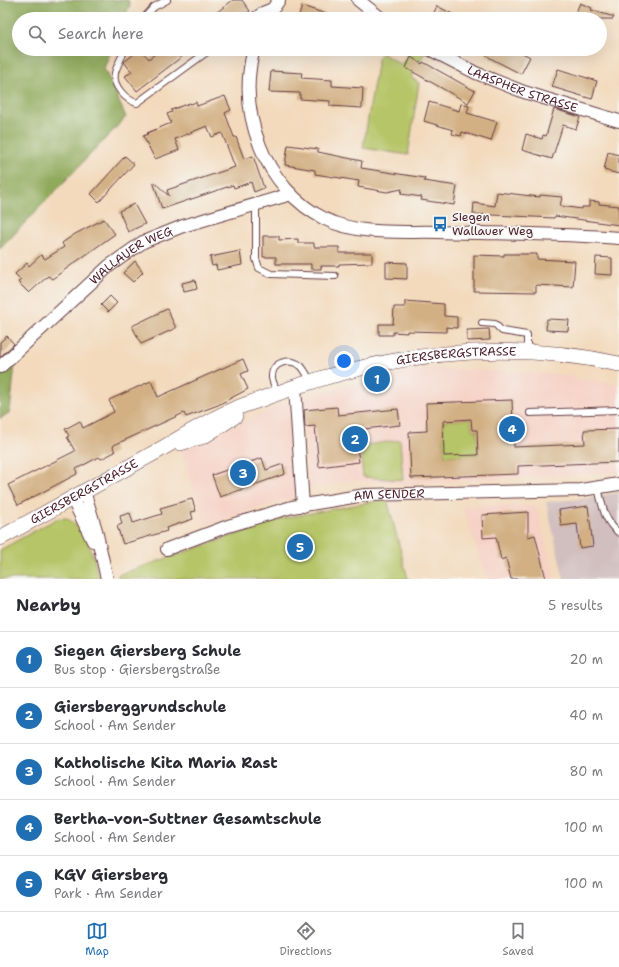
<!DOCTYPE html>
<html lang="en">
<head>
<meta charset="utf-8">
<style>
  :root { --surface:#fff; --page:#f7f7f7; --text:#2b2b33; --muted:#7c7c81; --line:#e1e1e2; --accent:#1f6fb2 }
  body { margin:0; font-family:"Shantell Sans",sans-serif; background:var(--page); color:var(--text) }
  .you { position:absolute; left:344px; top:361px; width:14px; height:14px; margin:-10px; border:3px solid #fff; border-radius:50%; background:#1a73e8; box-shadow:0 0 0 6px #1a73e833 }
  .badge { display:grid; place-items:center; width:26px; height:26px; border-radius:50%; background:var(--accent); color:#fff; font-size:13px; font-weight:700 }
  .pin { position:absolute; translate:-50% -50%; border:2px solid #fff; box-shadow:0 1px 4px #0006 }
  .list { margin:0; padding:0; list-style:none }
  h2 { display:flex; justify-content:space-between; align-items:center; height:52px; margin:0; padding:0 16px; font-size:17px }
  h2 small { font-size:13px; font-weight:400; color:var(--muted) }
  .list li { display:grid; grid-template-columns:26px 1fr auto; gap:12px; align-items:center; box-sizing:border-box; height:56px; padding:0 16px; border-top:1px solid var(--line) }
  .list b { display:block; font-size:15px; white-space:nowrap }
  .list p { margin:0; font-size:13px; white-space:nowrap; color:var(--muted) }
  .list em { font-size:13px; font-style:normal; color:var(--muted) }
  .icon { flex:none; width:22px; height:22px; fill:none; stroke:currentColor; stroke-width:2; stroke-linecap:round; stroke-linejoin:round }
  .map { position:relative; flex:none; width:619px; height:579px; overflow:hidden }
  .search { position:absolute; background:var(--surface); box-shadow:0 4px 16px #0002; left:12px; right:12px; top:12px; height:44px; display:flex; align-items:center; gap:10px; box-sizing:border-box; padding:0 14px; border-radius:22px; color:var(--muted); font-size:15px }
  .sheet { height:332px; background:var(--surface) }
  nav { display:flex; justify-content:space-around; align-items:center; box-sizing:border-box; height:56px; border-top:1px solid var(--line); background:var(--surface); font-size:11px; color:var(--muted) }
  nav a { display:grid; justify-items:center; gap:2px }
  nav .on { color:var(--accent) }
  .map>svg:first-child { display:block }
  .built { fill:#f6d1c5 }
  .industrial { fill:#d1bfbf }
  .green { fill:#b6c567; stroke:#807249 }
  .forest { fill:#90aa5c; stroke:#6d6444 }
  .building { fill:#d3b084; fill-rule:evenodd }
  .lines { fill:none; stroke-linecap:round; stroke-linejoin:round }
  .service-casing { stroke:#633b41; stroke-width:8 }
  .minor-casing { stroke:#633b41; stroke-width:14 }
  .tertiary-casing { stroke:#633b41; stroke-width:16 }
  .service { stroke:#fff; stroke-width:6 }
  .minor { stroke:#fff; stroke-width:12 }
  .tertiary { stroke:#fff; stroke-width:15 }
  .labels { text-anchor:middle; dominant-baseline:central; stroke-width:3.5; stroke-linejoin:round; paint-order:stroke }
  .street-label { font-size:12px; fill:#4a1f2b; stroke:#f6f6f2 }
  .poi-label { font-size:12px; fill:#4a1f2b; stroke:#f6f6f2; text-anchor:start }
</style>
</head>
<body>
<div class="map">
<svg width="619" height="579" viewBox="0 0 619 579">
  <rect width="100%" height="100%" fill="#f6f6f2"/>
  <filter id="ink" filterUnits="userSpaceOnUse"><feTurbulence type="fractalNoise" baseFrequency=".025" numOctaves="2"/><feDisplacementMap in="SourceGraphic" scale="8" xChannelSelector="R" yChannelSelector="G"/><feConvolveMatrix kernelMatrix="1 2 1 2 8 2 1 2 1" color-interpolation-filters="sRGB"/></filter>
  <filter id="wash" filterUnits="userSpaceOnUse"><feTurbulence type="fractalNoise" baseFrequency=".012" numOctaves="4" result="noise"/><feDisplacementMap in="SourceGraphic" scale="16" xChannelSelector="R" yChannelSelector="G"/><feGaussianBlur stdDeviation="0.9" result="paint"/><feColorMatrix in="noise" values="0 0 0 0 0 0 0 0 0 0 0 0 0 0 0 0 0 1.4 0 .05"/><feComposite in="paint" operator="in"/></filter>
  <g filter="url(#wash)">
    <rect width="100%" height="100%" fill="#f3dabd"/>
    <g class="built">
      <path d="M 429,368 L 554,374 L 619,385 L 619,472 L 407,484 L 353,480 L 309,488 L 302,398 L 402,372 Z"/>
      <path d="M 291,400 L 298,496 L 206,525 L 181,450 Z"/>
      <path d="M 463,506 L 537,506 L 554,579 L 487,579 Z"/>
    </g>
    <path class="industrial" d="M 619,492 L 619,579 L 564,579 L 546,502 L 592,498 Z"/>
    <g class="green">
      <path d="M 411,49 L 419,49 L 425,52 L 411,77 L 419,83 L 408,155 L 363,148 L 378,59 L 382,53 L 401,65 Z"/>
      <path d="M 471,419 L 472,430 L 477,430 L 478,455 L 444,456 L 443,421 Z"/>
      <path d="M 400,440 L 403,480 L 363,477 L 360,446 Z"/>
      <path d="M 387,499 L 408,579 L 119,579 L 118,575 L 284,518 Z"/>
      <path d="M 66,518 C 88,530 93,555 99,579 L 0,579 L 0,550 L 56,519 Z"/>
    </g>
    <g class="forest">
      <path d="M 0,0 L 128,0 L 130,5 L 124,19 L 19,19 L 19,49 L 112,49 L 104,68 L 126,117 L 0,249 Z"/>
      <path d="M 15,364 L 10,412 L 0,419 L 0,370 Z"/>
    </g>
    <g id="blocks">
      <g class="building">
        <path d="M 233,0 L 242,0 L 250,11 L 239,19 L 208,19 Z"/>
        <path d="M 580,3 L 592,8 L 591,10 L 614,17 L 613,19 L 573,19 Z"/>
        <path d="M 302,6 L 335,17 L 335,19 L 298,19 Z"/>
        <path d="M 437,6 L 462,19 L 431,19 Z"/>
        <path d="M 140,49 L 149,59 L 161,49 L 192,49 L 137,91 L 125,76 L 132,72 L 124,62 Z"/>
        <path d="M 481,49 L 515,49 L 530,57 L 521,74 L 490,58 Z"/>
        <path d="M 411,57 L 422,64 L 423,62 L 475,91 L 468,103 L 406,68 Z"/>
        <path d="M 558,69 L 597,81 L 592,99 L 552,87 Z"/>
        <path d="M 271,71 L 302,73 L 301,78 L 332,80 L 332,86 L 363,88 L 362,108 L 330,106 L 330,101 L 300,99 L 300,93 L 269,92 Z"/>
        <path d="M 225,96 L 231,110 L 225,113 L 234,137 L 236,137 L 244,159 L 253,156 L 264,188 L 254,192 L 251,182 L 234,188 L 233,185 L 162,209 L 153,181 L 169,196 L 167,190 L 235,167 L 222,133 L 212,137 L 207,126 L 175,139 L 179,150 L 155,159 L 143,136 L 148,134 L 147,133 L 171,123 L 167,114 L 172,112 L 171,110 L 190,103 L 191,104 L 196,102 L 197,106 Z"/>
        <path d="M 429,102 L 459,111 L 461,104 L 469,106 L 467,113 L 497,122 L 491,141 L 462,132 L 461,136 L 452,134 L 453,130 L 424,121 Z"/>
        <path d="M 554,109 L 580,117 L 576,129 L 563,125 L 552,159 L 522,150 L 526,134 L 542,139 L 543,135 L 546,136 Z"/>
        <path d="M 288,145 L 318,149 L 318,152 L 362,161 L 361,168 L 425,178 L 424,181 L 457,186 L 454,205 L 421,200 L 422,197 L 401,194 L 402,189 L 387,192 L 358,187 L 359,181 L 315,174 L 315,170 L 285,165 Z"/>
        <path d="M 608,152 L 619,155 L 619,174 L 604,170 Z"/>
        <path d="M 125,156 L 134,164 L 99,202 L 91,194 Z"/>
        <path d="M 497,192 L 540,197 L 540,195 L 562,197 L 560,206 L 582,209 L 582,207 L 589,207 L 589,201 L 599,202 L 599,204 L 619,206 L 619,225 L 555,216 L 554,218 L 473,214 L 474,203 L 495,206 Z"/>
        <path d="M 134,204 L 145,224 L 128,232 L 119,211 Z"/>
        <path d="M 104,219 L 115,234 L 52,279 L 48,276 L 29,293 L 18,282 L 21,280 L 15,274 L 27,263 L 29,266 L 41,255 L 45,259 L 64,247 L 62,243 L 75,234 Z"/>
        <path d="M 263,236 L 279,236 L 279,240 L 298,239 L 298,243 L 314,243 L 314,247 L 339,247 L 339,253 L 372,253 L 372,263 L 339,264 L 339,266 L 321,266 L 321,269 L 311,269 L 311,264 L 276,264 L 276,257 L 263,257 Z"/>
        <path d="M 240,251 L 242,265 L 217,270 L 216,265 L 212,266 L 210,257 Z"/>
        <path d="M 504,254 L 537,254 L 537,259 L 575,261 L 573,287 L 536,285 L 536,292 L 474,291 L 474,255 L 504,256 Z"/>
        <path d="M 596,257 L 612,258 L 612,275 L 595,274 Z"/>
        <path d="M 135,261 L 143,272 L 133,282 L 123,273 Z"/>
        <path d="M 386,262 L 407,263 L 407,279 L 386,278 Z"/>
        <path d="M 195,280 L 197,289 L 184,292 L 182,283 Z"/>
        <path d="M 110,296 L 117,303 L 108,312 L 101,305 Z"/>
        <path d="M 405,301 L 444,304 L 444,316 L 457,317 L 457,328 L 446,327 L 446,332 L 407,331 L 407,333 L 393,332 L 393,335 L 379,335 L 379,324 L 393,324 L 394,307 L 405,307 Z"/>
        <path d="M 167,309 L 176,328 L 141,344 L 132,326 Z"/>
        <path d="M 547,319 L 569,320 L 568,331 L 546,330 Z"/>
        <path d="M 489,329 L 490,340 L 467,341 L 467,330 Z"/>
        <path d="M 7,336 L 14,344 L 0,357 L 0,342 Z"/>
        <path d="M 243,359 L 248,371 L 241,374 L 248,389 L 218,405 L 186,417 L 184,413 L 114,445 L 113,447 L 115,452 L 101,459 L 99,457 L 76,469 L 77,474 L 18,505 L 8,485 L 75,451 L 67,437 L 69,436 L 65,429 L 80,421 L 83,428 L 114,412 L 109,400 L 151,381 L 158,397 Z"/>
        <path d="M 512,400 L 514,447 L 585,444 L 584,430 L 619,429 L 619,462 L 518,466 L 518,474 L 411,478 L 409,432 L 427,431 L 426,403 ZM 471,419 L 472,430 L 477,430 L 478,455 L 444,456 L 443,421 Z"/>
        <path d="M 337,407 L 338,415 L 398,409 L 400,425 L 355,430 L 359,462 L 319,467 L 315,426 L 305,427 L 304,410 Z"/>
        <path d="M 262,458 L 266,470 L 283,464 L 285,474 L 220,497 L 212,475 Z"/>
        <path d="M 192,499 L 196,511 L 191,512 L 193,519 L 166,528 L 167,531 L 123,544 L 117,526 L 122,524 L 120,516 L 130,513 L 133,523 L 162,514 L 160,508 Z"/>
        <path d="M 588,506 L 593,546 L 580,548 L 577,524 L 561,526 L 559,510 Z"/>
        <path d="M 528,512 L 528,537 L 535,535 L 546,579 L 511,579 L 506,558 L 501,560 L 496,537 L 483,538 L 482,515 Z"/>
      </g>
    </g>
  </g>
  <g filter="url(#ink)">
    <use href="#blocks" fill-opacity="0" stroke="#633b41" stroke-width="1"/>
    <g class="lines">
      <g class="service-casing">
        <g id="service">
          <path d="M 143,19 L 154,7 L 167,0"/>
          <path d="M 250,19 L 262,10 L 272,6"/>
          <path d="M 125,49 C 122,57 117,65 115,73 C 112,86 126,100 137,103 L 211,49"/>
          <path d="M 256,204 L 256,259 L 259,268 L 271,274 L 335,276"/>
          <path d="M 482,323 L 495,324 L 502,331 L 527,335 L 527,351"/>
          <path d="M 277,393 C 276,389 273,383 272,378 C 271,361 290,358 301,366 C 305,370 308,377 311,382"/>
          <path d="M 530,413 L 619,410"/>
          <path d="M 598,488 C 603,506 603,520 619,533"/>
        </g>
      </g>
      <g class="minor-casing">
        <g id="minor">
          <path d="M 358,0 L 382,19"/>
          <path d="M 266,19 L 279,0"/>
          <path d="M 254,49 C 245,81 248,115 260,146 C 272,177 296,205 325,219 C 360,236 401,231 438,232 C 498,234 559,233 619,238"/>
          <path id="s1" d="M 429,49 L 476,73 L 524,92 L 619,121"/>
          <path id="s2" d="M 0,367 L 109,266 L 143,242 L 183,226 L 291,194"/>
          <path d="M 295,387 L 303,506"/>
          <path d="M 84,491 L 96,530 L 107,579"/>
          <path d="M 72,498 L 93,541"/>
          <path id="s3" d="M 167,549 L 228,526 L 292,507 L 365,495 L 581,490 L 619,484"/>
        </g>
      </g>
      <g class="tertiary-casing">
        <g id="tertiary">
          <path d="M 180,443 L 204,436 L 235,416"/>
          <path id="s4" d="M 0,538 C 51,510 103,481 154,453 C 179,439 203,423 230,411 C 242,405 255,402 267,397 C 380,354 500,338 619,364"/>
        </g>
      </g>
      <use href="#service" class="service"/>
      <use href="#minor" class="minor"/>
      <use href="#tertiary" class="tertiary"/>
    </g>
  </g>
  <defs>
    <g id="bus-bare" transform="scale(1.2)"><path d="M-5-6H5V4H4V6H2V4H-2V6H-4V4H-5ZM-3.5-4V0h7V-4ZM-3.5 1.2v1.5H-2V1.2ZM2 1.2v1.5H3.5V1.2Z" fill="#1f6fb2" stroke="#f6f6f2" stroke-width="2.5" paint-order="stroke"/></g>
  </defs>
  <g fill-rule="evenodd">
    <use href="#bus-bare" x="440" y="224"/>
  </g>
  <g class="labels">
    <g class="street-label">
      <text stroke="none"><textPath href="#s1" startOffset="102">LAASPHER STRASSE</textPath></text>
      <text stroke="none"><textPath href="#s2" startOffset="173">WALLAUER WEG</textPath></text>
      <text stroke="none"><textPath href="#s4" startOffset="497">GIERSBERGSTRASSE</textPath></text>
      <text stroke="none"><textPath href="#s4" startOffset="96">GIERSBERGSTRASSE</textPath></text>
      <text stroke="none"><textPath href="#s3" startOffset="230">AM SENDER</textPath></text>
    </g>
    <g class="poi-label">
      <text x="452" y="217">Siegen<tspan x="452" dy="14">Wallauer Weg</tspan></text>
    </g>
  </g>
</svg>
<div class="you"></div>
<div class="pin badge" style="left:377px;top:379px">1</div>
<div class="pin badge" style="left:355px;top:439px">2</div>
<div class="pin badge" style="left:243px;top:473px">3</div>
<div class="pin badge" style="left:512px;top:429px">4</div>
<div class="pin badge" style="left:300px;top:547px">5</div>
<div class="search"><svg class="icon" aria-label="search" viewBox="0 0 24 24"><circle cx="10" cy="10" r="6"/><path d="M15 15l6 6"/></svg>Search here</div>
</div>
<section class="sheet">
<h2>Nearby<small>5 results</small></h2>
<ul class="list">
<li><span class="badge">1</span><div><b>Siegen Giersberg Schule</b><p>Bus stop · Giersbergstraße</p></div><em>20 m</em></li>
<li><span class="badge">2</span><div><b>Giersberggrundschule</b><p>School · Am Sender</p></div><em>40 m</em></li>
<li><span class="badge">3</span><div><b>Katholische Kita Maria Rast</b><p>School · Am Sender</p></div><em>80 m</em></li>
<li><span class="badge">4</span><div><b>Bertha-von-Suttner Gesamtschule</b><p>School · Am Sender</p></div><em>100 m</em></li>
<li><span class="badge">5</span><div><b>KGV Giersberg</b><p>Park · Am Sender</p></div><em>100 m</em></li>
</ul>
</section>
<nav>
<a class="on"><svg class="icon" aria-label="map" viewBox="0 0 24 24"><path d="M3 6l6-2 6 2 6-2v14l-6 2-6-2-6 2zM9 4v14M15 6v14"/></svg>Map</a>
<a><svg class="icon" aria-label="directions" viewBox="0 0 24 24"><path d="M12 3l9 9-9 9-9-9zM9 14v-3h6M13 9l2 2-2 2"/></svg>Directions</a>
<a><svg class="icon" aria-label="saved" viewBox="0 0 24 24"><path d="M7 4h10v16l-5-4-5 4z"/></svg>Saved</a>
</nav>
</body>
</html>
